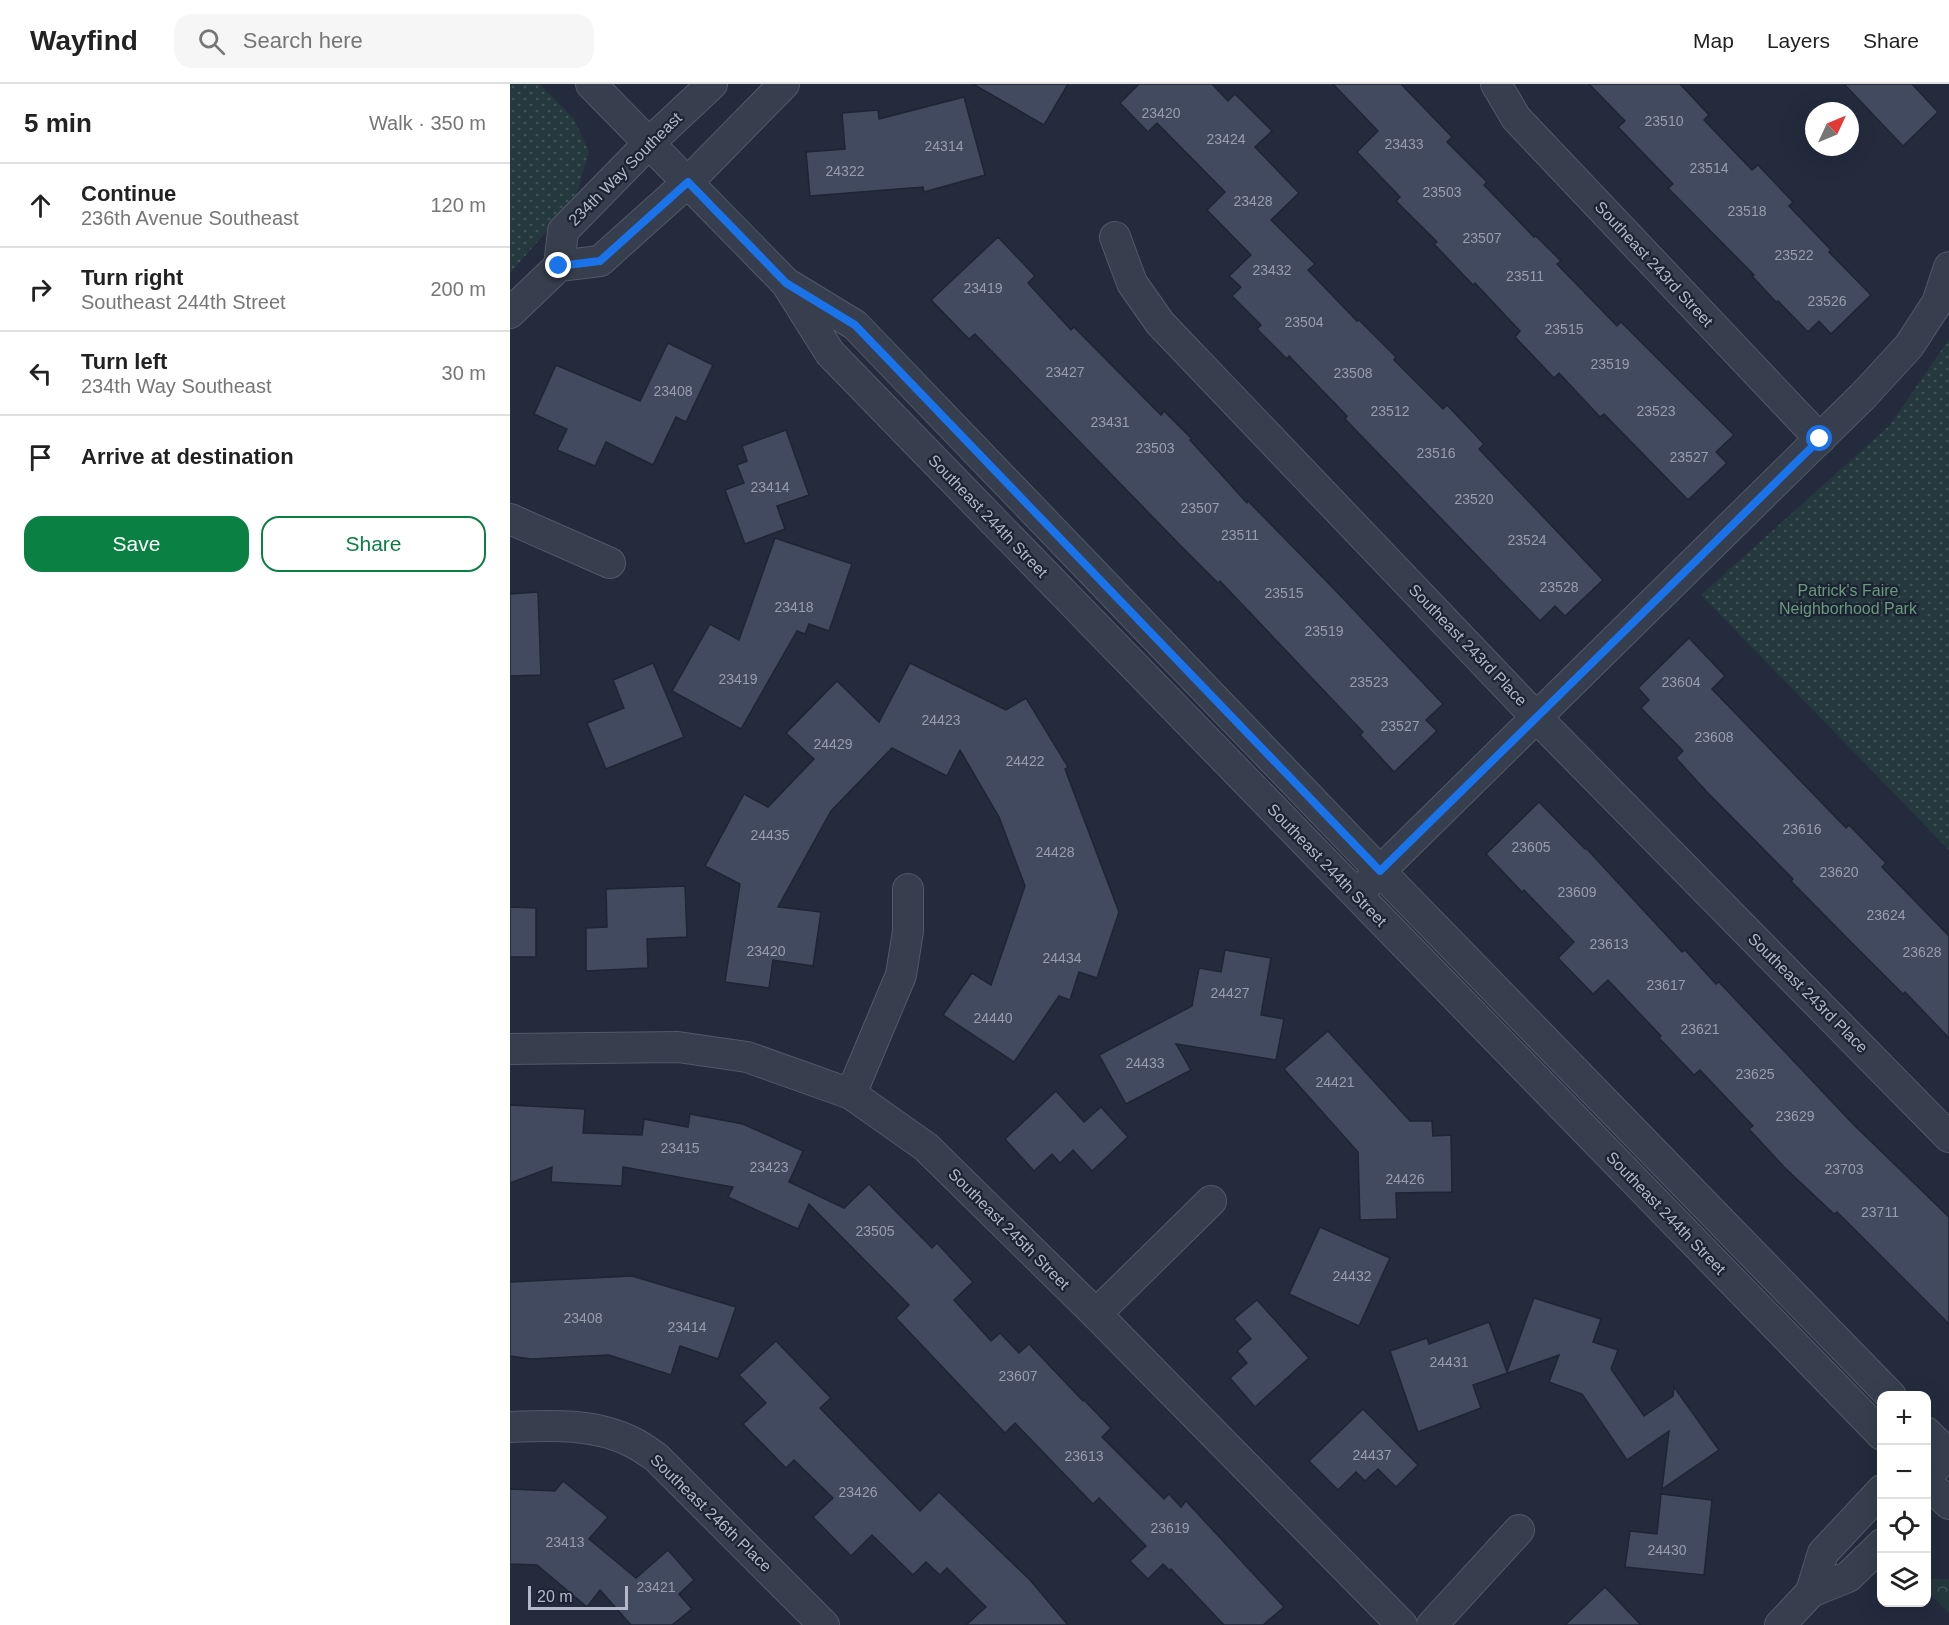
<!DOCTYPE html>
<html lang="en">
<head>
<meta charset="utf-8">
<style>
  :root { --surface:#fff; --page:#f6f6f6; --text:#222; --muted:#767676; --line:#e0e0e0; --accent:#0b8043 }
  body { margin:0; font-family:Arial,sans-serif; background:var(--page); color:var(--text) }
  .controls { position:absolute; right:18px; bottom:18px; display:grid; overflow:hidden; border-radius:12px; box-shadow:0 6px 24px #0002 }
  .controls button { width:54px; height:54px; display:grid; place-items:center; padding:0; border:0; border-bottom:2px solid var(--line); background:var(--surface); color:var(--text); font:30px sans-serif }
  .compass { position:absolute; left:1295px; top:18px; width:54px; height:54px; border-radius:50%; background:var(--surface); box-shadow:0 6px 24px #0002; rotate:46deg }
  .scale { position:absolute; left:18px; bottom:15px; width:100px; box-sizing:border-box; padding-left:6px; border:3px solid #b3b9c8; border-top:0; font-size:16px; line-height:21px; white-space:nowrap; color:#b3b9c8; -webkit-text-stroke:4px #1c2332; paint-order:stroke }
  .stop { position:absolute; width:18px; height:18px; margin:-14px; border:4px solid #1a73e8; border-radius:50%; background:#fff }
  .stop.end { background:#1a73e8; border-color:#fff; box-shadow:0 2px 6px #0008 }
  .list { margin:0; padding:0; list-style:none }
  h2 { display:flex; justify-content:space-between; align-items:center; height:78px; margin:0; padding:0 24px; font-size:26px }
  h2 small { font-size:20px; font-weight:400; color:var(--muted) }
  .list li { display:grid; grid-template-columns:39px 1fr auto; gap:18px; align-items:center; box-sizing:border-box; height:84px; padding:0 24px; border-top:2px solid var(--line) }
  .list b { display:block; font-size:22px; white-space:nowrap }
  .list p { margin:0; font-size:20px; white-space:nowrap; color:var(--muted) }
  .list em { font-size:20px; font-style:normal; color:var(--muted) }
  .actions { display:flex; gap:12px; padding:18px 24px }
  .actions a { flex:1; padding:14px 0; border:2px solid var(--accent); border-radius:18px; text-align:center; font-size:21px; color:var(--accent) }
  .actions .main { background:var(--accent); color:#fff }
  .icon { flex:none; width:33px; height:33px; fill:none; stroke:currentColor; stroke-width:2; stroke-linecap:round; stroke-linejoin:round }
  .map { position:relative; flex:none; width:1439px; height:1541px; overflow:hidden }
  header { display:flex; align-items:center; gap:36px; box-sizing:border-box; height:84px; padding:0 30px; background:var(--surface); border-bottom:2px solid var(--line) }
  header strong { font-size:28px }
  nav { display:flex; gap:33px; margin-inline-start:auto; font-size:21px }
  .search { width:420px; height:54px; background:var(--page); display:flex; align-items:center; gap:15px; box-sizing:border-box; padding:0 21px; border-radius:18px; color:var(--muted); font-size:22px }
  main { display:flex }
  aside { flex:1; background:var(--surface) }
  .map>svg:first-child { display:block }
  .forest { fill:url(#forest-crowns) }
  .park { fill:url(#park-dots) }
  .building { fill:#424a5f; stroke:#1e2534; stroke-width:1.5 }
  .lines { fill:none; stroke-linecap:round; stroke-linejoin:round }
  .minor-casing { stroke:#525968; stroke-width:32 }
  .minor { stroke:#373e4d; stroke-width:30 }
  .route { stroke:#1a73e8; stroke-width:8 }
  .labels { text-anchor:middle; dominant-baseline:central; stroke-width:4.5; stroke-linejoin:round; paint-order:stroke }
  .number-label { font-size:14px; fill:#979dae }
  .street-label { font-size:16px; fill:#b3b9c8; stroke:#1c2332 }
  .park-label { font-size:16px; fill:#6a997b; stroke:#1c2332 }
</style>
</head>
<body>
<header>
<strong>Wayfind</strong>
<div class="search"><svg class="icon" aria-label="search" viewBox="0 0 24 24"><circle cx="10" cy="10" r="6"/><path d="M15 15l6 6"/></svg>Search here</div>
<nav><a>Map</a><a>Layers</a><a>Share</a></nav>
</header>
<main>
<aside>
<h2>5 min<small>Walk · 350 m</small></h2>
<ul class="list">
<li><svg class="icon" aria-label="ahead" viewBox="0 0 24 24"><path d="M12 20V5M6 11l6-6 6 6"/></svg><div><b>Continue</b><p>236th Avenue Southeast</p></div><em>120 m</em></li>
<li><svg class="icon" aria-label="right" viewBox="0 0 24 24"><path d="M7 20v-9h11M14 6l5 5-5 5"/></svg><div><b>Turn right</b><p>Southeast 244th Street</p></div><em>200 m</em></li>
<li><svg class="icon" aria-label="left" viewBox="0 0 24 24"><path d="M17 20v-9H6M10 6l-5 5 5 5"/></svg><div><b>Turn left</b><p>234th Way Southeast</p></div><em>30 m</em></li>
<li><svg class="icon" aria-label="arrive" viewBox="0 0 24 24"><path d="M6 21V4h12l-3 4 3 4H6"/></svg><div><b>Arrive at destination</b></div></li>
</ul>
<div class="actions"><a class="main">Save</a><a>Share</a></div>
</aside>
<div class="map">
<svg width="1439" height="1541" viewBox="0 0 1439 1541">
  <defs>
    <pattern id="forest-crowns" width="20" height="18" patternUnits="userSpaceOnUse" patternTransform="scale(1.5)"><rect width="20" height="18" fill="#25383e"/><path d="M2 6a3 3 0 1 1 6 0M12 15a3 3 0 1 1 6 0" fill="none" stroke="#425358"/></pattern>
    <pattern id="park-dots" width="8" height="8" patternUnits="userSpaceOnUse" patternTransform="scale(1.5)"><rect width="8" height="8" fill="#25383e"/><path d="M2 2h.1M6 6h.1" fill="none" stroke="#425358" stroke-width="1.8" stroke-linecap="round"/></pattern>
  </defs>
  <rect width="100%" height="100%" fill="#232b3d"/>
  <path class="forest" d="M 1416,1495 L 1439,1495 L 1439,1529 L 1417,1507 Z"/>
  <g class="park">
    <path d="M 0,0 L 30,0 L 64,35 L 79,68 L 65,115 L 0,189 Z"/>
    <path d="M 1439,255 L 1439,766 L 1191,511 L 1380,341 Z"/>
  </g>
  <g class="building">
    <path d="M 463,0 L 558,0 L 534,41 Z"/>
    <path d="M 629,0 L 702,0 L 718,17 L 725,10 L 762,47 L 745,63 L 789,109 L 761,136 L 805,180 L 798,186 L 847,237 L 849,236 L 886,273 L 884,276 L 933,325 L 937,321 L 974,360 L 969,365 L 1093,496 L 1055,532 L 1045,522 L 1030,537 L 835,335 L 837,332 L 779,272 L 777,275 L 747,245 L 751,241 L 722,212 L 731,203 L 719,192 L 741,171 L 697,126 L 715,108 L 647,39 L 638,48 L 610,19 Z"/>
    <path d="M 823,0 L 891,0 L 942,53 L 937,58 L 977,98 L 974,101 L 1024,153 L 1026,152 L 1051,177 L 1047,180 L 1107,242 L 1111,238 L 1224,351 L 1206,368 L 1217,379 L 1178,416 L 1094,330 L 1090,333 L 1049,289 L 1044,294 L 1005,253 L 1010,247 L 965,199 L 963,201 L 924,160 L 927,158 L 886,117 L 890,113 L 847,68 L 868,47 Z"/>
    <path d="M 1079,0 L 1170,0 L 1199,31 L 1194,36 L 1242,86 L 1248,81 L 1283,118 L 1279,122 L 1321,166 L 1319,168 L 1361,211 L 1321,250 L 1309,237 L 1298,248 L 1268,217 L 1266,218 L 1242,192 L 1244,191 L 1158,104 L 1163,100 L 1108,43 L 1115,37 Z"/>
    <path d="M 1334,0 L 1402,0 L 1428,28 L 1393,62 Z"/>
    <path d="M 454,13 L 475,91 L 414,108 L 413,103 L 300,112 L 296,68 L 335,65 L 332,29 L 368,26 L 369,35 Z"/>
    <path d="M 488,153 L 525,192 L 518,199 L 561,246 L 564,243 L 651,331 L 654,327 L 682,355 L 680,356 L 737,419 L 738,417 L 825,506 L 933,620 L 916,636 L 927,647 L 884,688 L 850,651 L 853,648 L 710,497 L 708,499 L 668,459 L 465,250 L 459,255 L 421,216 Z"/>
    <path d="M 158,259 L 203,281 L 176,338 L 166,333 L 143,381 L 96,358 L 85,382 L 47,366 L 57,345 L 24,330 L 46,281 L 130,317 Z"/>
    <path d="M 276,346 L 299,411 L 267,422 L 275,445 L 235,460 L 215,406 L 234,399 L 227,381 L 237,377 L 232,362 Z"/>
    <path d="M 265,454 L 342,480 L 319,547 L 299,540 L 295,550 L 287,547 L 231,645 L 162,607 L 200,540 L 229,556 Z"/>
    <path d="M 28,508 L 31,591 L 0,592 L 0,510 Z"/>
    <path d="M 1179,554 L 1215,592 L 1202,605 L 1336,744 L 1339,741 L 1376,779 L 1372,783 L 1439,852 L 1439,954 L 1395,908 L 1393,910 L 1336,853 L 1281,797 L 1283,795 L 1196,707 L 1166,674 L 1173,667 L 1131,624 L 1139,616 L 1128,604 Z"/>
    <path d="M 143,579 L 174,653 L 96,685 L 77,639 L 114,624 L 103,596 Z"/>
    <path d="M 400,579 L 496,626 L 516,614 L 558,683 L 555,685 L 609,828 L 587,894 L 569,888 L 560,916 L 549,912 L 504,978 L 433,931 L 462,889 L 481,901 L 515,802 L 489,733 L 450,666 L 437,692 L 382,664 L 321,727 L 268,823 L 311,828 L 303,882 L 263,876 L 259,904 L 215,898 L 230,800 L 195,782 L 234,710 L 258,723 L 304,675 L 276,649 L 327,597 L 369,638 Z"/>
    <path d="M 1029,718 L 1075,765 L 1076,764 L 1172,868 L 1175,866 L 1206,900 L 1209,898 L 1343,1040 L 1439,1133 L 1439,1240 L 1327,1128 L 1324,1130 L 1274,1083 L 1239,1045 L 1243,1042 L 1190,986 L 1184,991 L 1149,954 L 1151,952 L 1098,896 L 1083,910 L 1048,874 L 1064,858 L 1014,806 L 1012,808 L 976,770 Z"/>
    <path d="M 175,802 L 177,853 L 137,855 L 138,884 L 76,887 L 76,844 L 97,843 L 96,805 Z"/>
    <path d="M 0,823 L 26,824 L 26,873 L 0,873 Z"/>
    <path d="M 715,866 L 761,874 L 751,931 L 774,935 L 766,976 L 666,960 L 681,986 L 616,1020 L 589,971 L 682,922 L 689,884 L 711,888 Z"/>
    <path d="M 818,947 L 900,1037 L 922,1037 L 923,1052 L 941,1051 L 942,1108 L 886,1109 L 887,1135 L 850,1136 L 848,1068 L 774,985 Z"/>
    <path d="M 546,1007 L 574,1038 L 591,1023 L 618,1053 L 582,1087 L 563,1066 L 550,1079 L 542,1070 L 524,1087 L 495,1055 Z"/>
    <path d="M 0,1021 L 75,1025 L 73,1049 L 132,1051 L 134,1035 L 178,1043 L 180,1030 L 233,1040 L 293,1067 L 279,1098 L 334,1124 L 359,1100 L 422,1164 L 427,1159 L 463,1198 L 444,1216 L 481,1257 L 490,1249 L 509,1269 L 519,1260 L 573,1317 L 574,1316 L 601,1344 L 592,1353 L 654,1415 L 659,1410 L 671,1423 L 676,1417 L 774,1523 L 753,1541 L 714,1541 L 661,1485 L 660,1487 L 653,1480 L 638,1495 L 620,1477 L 636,1462 L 589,1414 L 583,1420 L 505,1339 L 495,1349 L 386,1234 L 399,1221 L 299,1120 L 288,1145 L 218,1113 L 223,1103 L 113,1083 L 112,1102 L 41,1098 L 42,1083 L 0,1099 Z"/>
    <path d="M 810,1143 L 880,1174 L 849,1242 L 779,1210 Z"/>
    <path d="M 122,1192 L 226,1223 L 208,1275 L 170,1262 L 161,1291 L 99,1271 L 21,1275 L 0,1272 L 0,1198 Z"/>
    <path d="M 1024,1214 L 1091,1235 L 1083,1258 L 1108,1266 L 1101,1285 L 1134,1332 L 1163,1312 L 1164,1303 L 1209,1366 L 1152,1405 L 1159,1347 L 1117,1376 L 1072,1310 L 1039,1298 L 1049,1271 L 963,1301 L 971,1324 L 908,1348 L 880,1267 L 917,1254 L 919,1260 L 979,1238 L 997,1288 Z"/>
    <path d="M 747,1216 L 799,1274 L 745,1323 L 720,1294 L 737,1279 L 727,1267 L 741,1255 L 724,1235 Z"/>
    <path d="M 266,1257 L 321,1314 L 310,1324 L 410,1427 L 429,1408 L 520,1496 L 558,1541 L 456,1541 L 476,1523 L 437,1484 L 430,1491 L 416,1478 L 403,1491 L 362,1451 L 341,1472 L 303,1433 L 323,1414 L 284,1376 L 276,1384 L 233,1340 L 256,1319 L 229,1291 Z"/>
    <path d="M 853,1325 L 908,1381 L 886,1403 L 868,1385 L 855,1397 L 846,1388 L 828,1406 L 799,1377 Z"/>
    <path d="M 53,1397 L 98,1433 L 79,1455 L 126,1494 L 158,1466 L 184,1496 L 169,1510 L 182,1525 L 162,1541 L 121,1541 L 90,1506 L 77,1523 L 27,1481 L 0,1480 L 0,1405 L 45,1407 Z"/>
    <path d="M 1151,1410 L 1202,1416 L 1194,1491 L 1115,1483 L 1120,1447 L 1147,1450 Z"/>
    <path d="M 1095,1503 L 1131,1541 L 1055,1541 Z"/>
  </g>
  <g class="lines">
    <g class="minor-casing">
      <g id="minor">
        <path d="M 81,0 L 276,199 L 320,269 L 1372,1351"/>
        <path d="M 986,0 L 1006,34 L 1310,355"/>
        <path d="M 605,153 L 622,199 L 650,239 L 1027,634 L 1439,1053"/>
        <path d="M 49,182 L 53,147 L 139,59 L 202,0"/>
        <path d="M 281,202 L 345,241 L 870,787 L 1381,1312"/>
        <path d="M 0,229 L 49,182 L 90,177 L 178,98 L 274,0"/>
        <path d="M 0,435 L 100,479"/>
        <path d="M 856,801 L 1354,311 L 1399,262 L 1427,219 L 1439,183"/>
        <path d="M 0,965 L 168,963 L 237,973 L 341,1010 L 416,1063 L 586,1230 L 892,1541"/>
        <path d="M 341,1010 L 391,891 L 398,847 L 398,805"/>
        <path d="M 586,1230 L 701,1117"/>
        <path d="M 0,1343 C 42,1341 86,1339 124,1359 C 132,1363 140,1369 147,1374 L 314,1541"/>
        <path d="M 1416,1348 L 1439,1371"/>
        <path d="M 1416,1393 L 1439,1369"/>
        <path d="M 1416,1397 L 1439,1420"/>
        <path d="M 1372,1406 L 1313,1469 L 1301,1508 L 1338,1493 L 1372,1460"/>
        <path d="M 922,1541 L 1009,1446"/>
        <path d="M 1270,1541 L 1301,1508"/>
      </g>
    </g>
    <use href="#minor" class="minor"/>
  </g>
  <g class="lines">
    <path class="route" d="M 49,182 L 90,177 L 178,98 L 276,199 L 345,241 L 870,787 L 1310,355"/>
  </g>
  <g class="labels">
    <g class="number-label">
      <text x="651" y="29">23420</text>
      <text x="1154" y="37">23510</text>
      <text x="716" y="55">23424</text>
      <text x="894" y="60">23433</text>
      <text x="434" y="62">24314</text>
      <text x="1199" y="84">23514</text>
      <text x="335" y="87">24322</text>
      <text x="932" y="108">23503</text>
      <text x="743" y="117">23428</text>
      <text x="1237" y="127">23518</text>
      <text x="972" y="154">23507</text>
      <text x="1284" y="171">23522</text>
      <text x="762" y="186">23432</text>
      <text x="1015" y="192">23511</text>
      <text x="473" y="204">23419</text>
      <text x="1317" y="217">23526</text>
      <text x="794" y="238">23504</text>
      <text x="1054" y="245">23515</text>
      <text x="1100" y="280">23519</text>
      <text x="555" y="288">23427</text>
      <text x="843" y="289">23508</text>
      <text x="163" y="307">23408</text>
      <text x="880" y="327">23512</text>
      <text x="1146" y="327">23523</text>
      <text x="600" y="338">23431</text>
      <text x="645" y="364">23503</text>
      <text x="926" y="369">23516</text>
      <text x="1179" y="373">23527</text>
      <text x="260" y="403">23414</text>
      <text x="964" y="415">23520</text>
      <text x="690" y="424">23507</text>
      <text x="730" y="451">23511</text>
      <text x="1017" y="456">23524</text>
      <text x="1049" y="503">23528</text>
      <text x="774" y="509">23515</text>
      <text x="284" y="523">23418</text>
      <text x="814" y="547">23519</text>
      <text x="228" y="595">23419</text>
      <text x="859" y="598">23523</text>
      <text x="1171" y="598">23604</text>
      <text x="431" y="636">24423</text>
      <text x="890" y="642">23527</text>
      <text x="1204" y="653">23608</text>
      <text x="323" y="660">24429</text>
      <text x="515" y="677">24422</text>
      <text x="1292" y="745">23616</text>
      <text x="260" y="751">24435</text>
      <text x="1021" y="763">23605</text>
      <text x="545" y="768">24428</text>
      <text x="1329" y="788">23620</text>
      <text x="1067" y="808">23609</text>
      <text x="1376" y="831">23624</text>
      <text x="1099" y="860">23613</text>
      <text x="256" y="867">23420</text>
      <text x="1412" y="868">23628</text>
      <text x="552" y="874">24434</text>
      <text x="1156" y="901">23617</text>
      <text x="720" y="909">24427</text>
      <text x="483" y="934">24440</text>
      <text x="1190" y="945">23621</text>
      <text x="635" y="979">24433</text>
      <text x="1245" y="990">23625</text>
      <text x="825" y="998">24421</text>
      <text x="1285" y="1032">23629</text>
      <text x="170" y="1064">23415</text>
      <text x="259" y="1083">23423</text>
      <text x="1334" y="1085">23703</text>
      <text x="895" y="1095">24426</text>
      <text x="1370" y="1128">23711</text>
      <text x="365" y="1147">23505</text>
      <text x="842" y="1192">24432</text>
      <text x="73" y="1234">23408</text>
      <text x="177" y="1243">23414</text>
      <text x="939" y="1278">24431</text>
      <text x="508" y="1292">23607</text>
      <text x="862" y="1371">24437</text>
      <text x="574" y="1372">23613</text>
      <text x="348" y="1408">23426</text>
      <text x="660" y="1444">23619</text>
      <text x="55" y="1458">23413</text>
      <text x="1157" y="1466">24430</text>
      <text x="146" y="1503">23421</text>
    </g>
    <g class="street-label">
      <text transform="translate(115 85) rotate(-45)">234th Way Southeast</text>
      <text transform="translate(1144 180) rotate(47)">Southeast 243rd Street</text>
      <text transform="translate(478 432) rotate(46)">Southeast 244th Street</text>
      <text transform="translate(958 561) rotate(46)">Southeast 243rd Place</text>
      <text transform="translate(817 781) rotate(46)">Southeast 244th Street</text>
      <text transform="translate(1298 909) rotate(45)">Southeast 243rd Place</text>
      <text transform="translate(1156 1129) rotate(46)">Southeast 244th Street</text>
      <text transform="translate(499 1145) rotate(45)">Southeast 245th Street</text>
      <text transform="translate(201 1429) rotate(44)">Southeast 246th Place</text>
    </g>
    <g class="park-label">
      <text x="1338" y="506">Patrick's Faire<tspan x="1338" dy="18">Neighborhood Park</tspan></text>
    </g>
  </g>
</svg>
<div class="controls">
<button>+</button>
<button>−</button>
<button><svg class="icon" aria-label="locate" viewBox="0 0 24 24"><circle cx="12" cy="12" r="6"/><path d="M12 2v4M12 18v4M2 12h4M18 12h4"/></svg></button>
<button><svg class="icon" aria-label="layers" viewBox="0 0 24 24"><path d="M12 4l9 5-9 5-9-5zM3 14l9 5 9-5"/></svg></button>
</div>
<svg class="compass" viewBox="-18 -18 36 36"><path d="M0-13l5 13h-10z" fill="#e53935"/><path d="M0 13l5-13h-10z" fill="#767676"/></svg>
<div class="scale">20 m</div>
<div class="stop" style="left:1310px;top:355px"></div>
<div class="stop end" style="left:49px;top:182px"></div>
</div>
</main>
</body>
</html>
